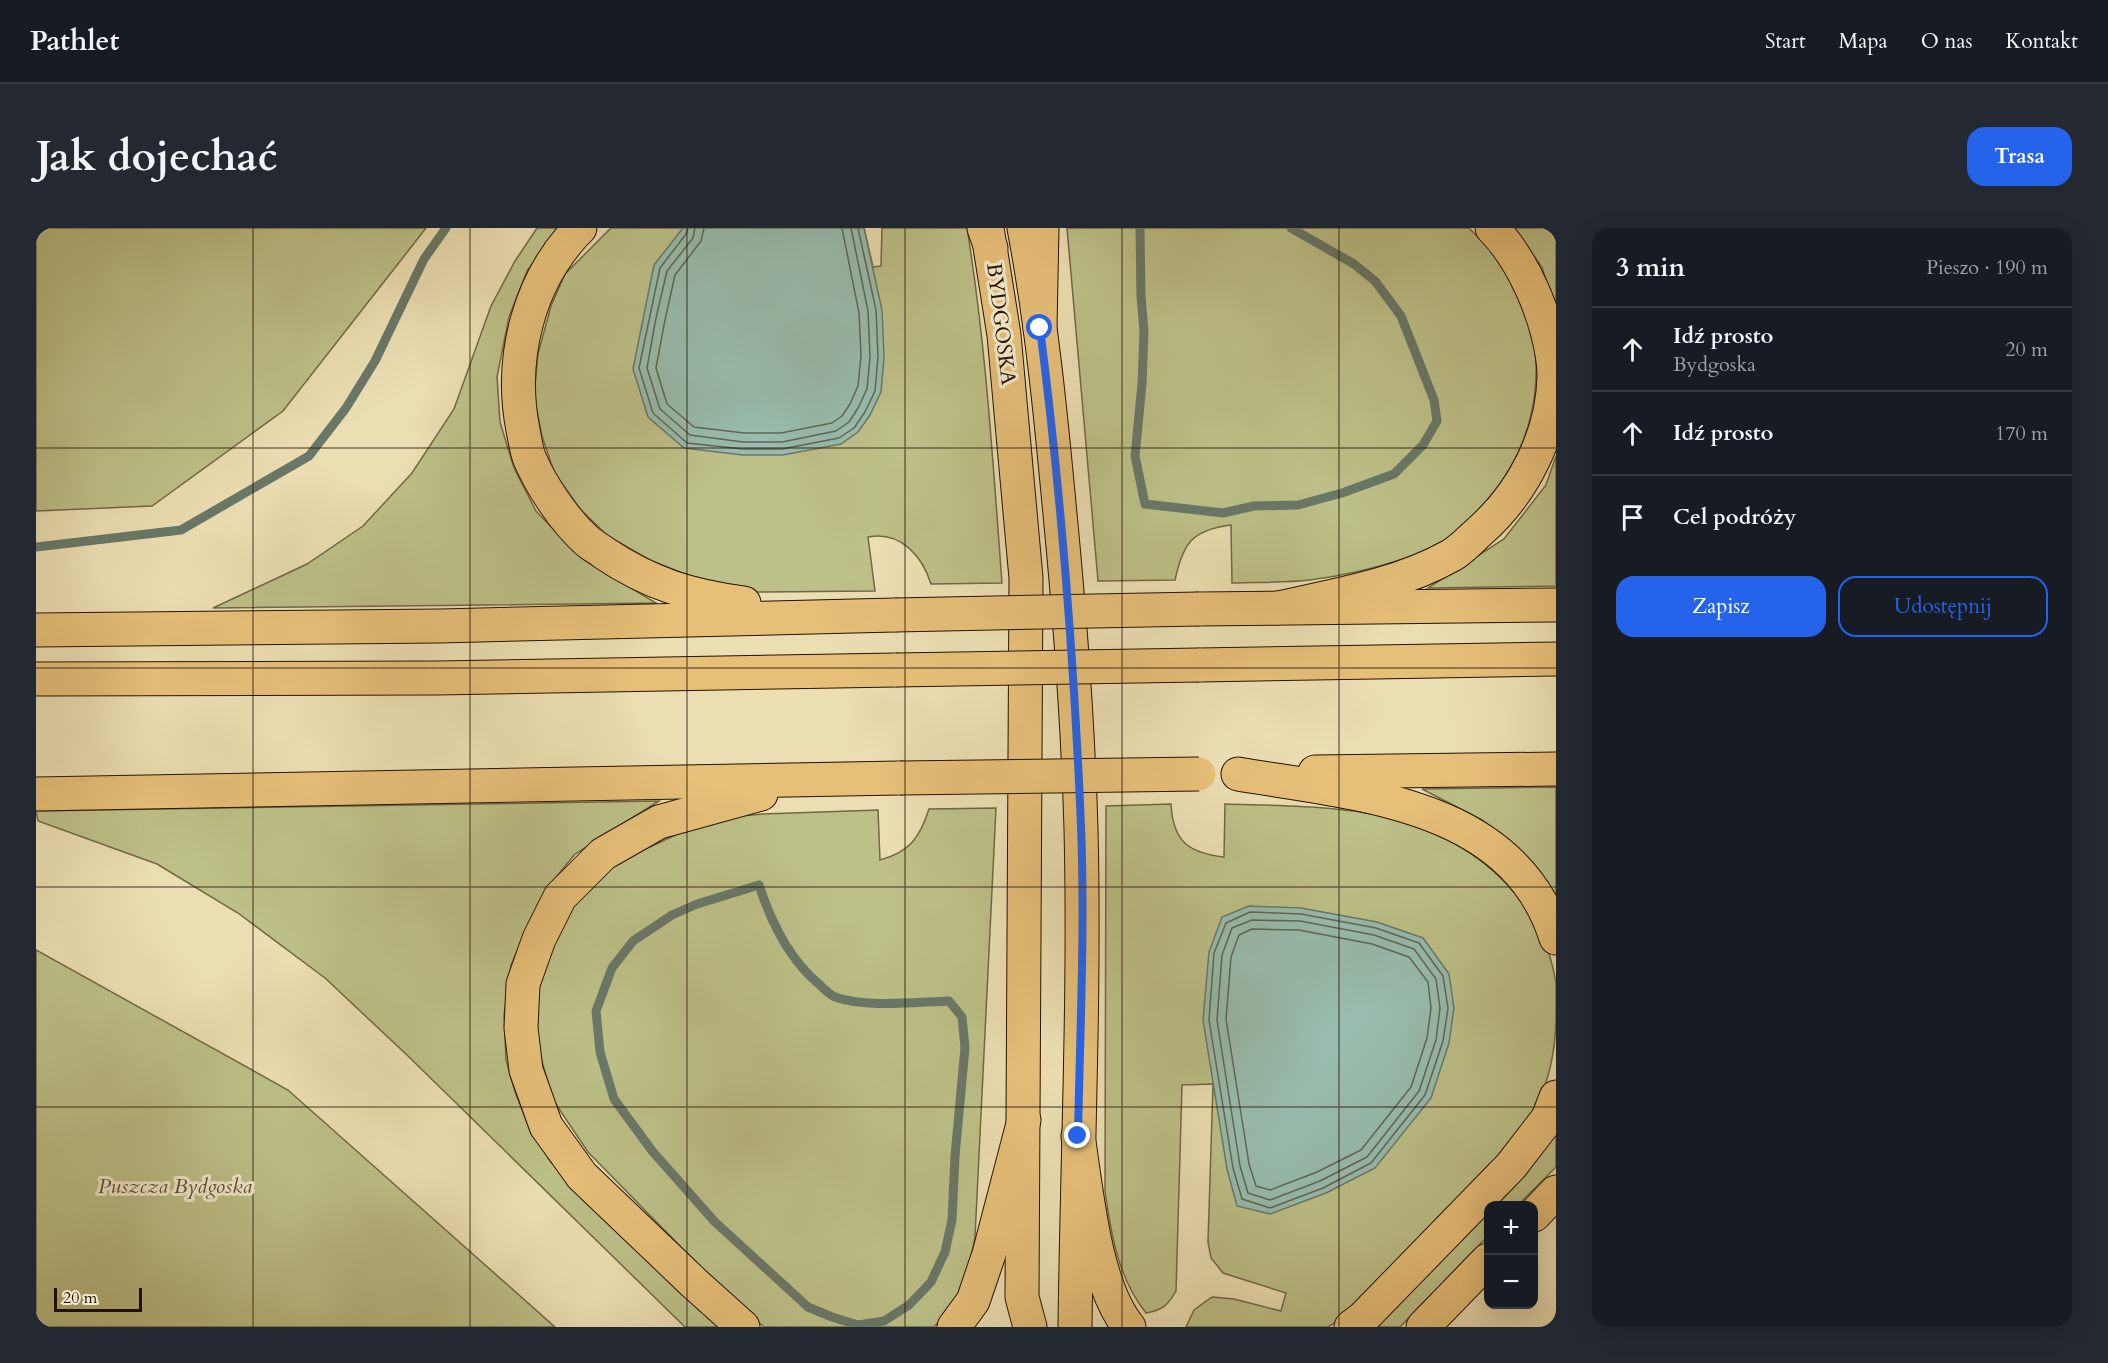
<!DOCTYPE html>
<html lang="pl">
<head>
<meta charset="utf-8">
<style>
  :root { --surface:#171b24; --page:#242831; --text:#f1f3f6; --muted:#9ea1a6; --line:#363941; --accent:#2563eb }
  body { margin:0; font-family:Cardo,serif; background:var(--page); color:var(--text) }
  .controls { position:absolute; right:18px; bottom:18px; display:grid; overflow:hidden; border-radius:12px; box-shadow:0 6px 24px #0002 }
  .controls button { width:54px; height:54px; display:grid; place-items:center; padding:0; border:0; border-bottom:2px solid var(--line); background:var(--surface); color:var(--text); font:30px sans-serif }
  .scale { position:absolute; left:18px; bottom:15px; width:88px; box-sizing:border-box; padding-left:6px; border:3px solid #231100; border-top:0; font-size:16px; line-height:21px; white-space:nowrap; color:#231100; -webkit-text-stroke:4px #f2eacd; paint-order:stroke }
  .stop { position:absolute; width:18px; height:18px; margin:-14px; border:4px solid #2563eb; border-radius:50%; background:#fff }
  .stop.end { background:#2563eb; border-color:#fff; box-shadow:0 2px 6px #0008 }
  .list { margin:0; padding:0; list-style:none }
  h2 { display:flex; justify-content:space-between; align-items:center; height:78px; margin:0; padding:0 24px; font-size:26px }
  h2 small { font-size:20px; font-weight:400; color:var(--muted) }
  .list li { display:grid; grid-template-columns:39px 1fr auto; gap:18px; align-items:center; box-sizing:border-box; height:84px; padding:0 24px; border-top:2px solid var(--line) }
  .list b { display:block; font-size:22px; white-space:nowrap }
  .list p { margin:0; font-size:20px; white-space:nowrap; color:var(--muted) }
  .list em { font-size:20px; font-style:normal; color:var(--muted) }
  .actions { display:flex; gap:12px; padding:18px 24px }
  .actions a { flex:1; padding:14px 0; border:2px solid var(--accent); border-radius:18px; text-align:center; font-size:21px; color:var(--accent) }
  .actions .main { background:var(--accent); color:#fff }
  .icon { flex:none; width:33px; height:33px; fill:none; stroke:currentColor; stroke-width:2; stroke-linecap:round; stroke-linejoin:round }
  .map { position:relative; flex:none; width:1520px; height:1099px; overflow:hidden; border-radius:18px }
  header { display:flex; align-items:center; gap:36px; box-sizing:border-box; height:84px; padding:0 30px; background:var(--surface); border-bottom:2px solid var(--line) }
  header strong { font-size:28px }
  nav { display:flex; gap:33px; margin-inline-start:auto; font-size:21px }
  .intro { display:flex; align-items:center; justify-content:space-between; box-sizing:border-box; height:144px; padding:0 36px }
  h1 { margin:0; font-size:42px }
  .button { padding:15px 27px; border-radius:18px; background:var(--accent); color:#fff; font-size:21px; font-weight:700 }
  main { display:flex; gap:36px; padding:0 36px }
  aside { flex:1; background:var(--surface); border-radius:18px; box-shadow:0 6px 24px #0002 }
  .map>svg:first-child { display:block }
  .green { fill:#bdc088; stroke:#706844; stroke-width:1.5 }
  .water { fill:#98bcad; stroke:#697868; stroke-width:1.5 }
  .lines { fill:none; stroke-linecap:round; stroke-linejoin:round }
  .shore { stroke:#5e6656; stroke-width:1.5 }
  .stream { stroke:#697868; stroke-width:9 }
  .major-casing { stroke:#231100; stroke-width:35 }
  .highway-casing { stroke:#231100; stroke-width:35 }
  .major { stroke:#e6bf79; stroke-width:33 }
  .highway { stroke:#e6bf79; stroke-width:33 }
  .highway-bridge-casing { stroke:#231100; stroke-width:35; stroke-linecap:butt }
  .highway-bridge { stroke:#e6bf79; stroke-width:33 }
  .route { stroke:#2563eb; stroke-width:8 }
  .grid { fill:none; stroke:#231100; stroke-width:1.5; stroke-opacity:0.55 }
  .labels { text-anchor:middle; dominant-baseline:central; stroke-width:6; stroke-linejoin:round; paint-order:stroke }
  .street-label { font-size:21px; fill:#231100; stroke:#f2eacd }
  .park-label { font-size:21px; font-style:italic; fill:#594e30; stroke:#f2eacd }
</style>
</head>
<body>
<header>
<strong>Pathlet</strong>
<nav><a>Start</a><a>Mapa</a><a>O nas</a><a>Kontakt</a></nav>
</header>
<div class="intro"><h1>Jak dojechać</h1><a class="button">Trasa</a></div>
<main>
<div class="map">
<svg width="1520" height="1099" viewBox="0 0 1520 1099">
  <rect width="100%" height="100%" fill="#ebdeb2"/>
  <filter id="stains"><feTurbulence type="fractalNoise" baseFrequency=".00333" numOctaves="4"/><feColorMatrix values="0 0 0 0 .2 0 0 0 0 .09 0 0 0 0 .02 0 0 0 .5 -.17"/></filter>
  <radialGradient id="worn" r=".72"><stop offset=".6" stop-color="#630" stop-opacity="0"/><stop offset="1" stop-color="#630" stop-opacity=".3"/></radialGradient>
  <g class="green">
    <path d="M 0,0 L 390,0 L 247,183 L 116,278 L 0,283 Z"/>
    <path d="M 501,0 L 522,0 L 491,43 L 473,89 L 461,149 L 464,194 L 478,240 L 500,283 L 545,330 L 620,375 L 177,380 L 271,336 L 327,298 L 376,245 L 418,181 L 455,78 L 479,33 Z"/>
    <path d="M 575,0 L 828,0 L 837,39 L 845,38 L 846,0 L 931,0 C 950,117 957,236 966,355 L 895,356 C 886,327 864,303 832,309 L 839,363 L 714,364 L 674,356 L 614,332 L 572,308 L 544,281 L 518,244 L 506,208 L 498,168 L 502,126 L 515,78 L 529,46 Z"/>
    <path d="M 1031,0 L 1433,0 C 1449,16 1465,32 1476,52 C 1518,126 1503,214 1448,276 C 1432,293 1414,312 1393,322 C 1385,326 1375,328 1367,331 C 1337,341 1305,348 1274,352 C 1248,355 1222,354 1196,355 L 1195,297 C 1156,302 1147,315 1139,352 L 1062,353 Z"/>
    <path d="M 1477,0 L 1520,0 L 1520,85 L 1506,39 Z"/>
    <path d="M 1520,228 L 1520,358 L 1392,360 L 1468,311 L 1510,257 Z"/>
    <path d="M 1520,559 L 1520,672 L 1480,620 L 1446,592 L 1386,561 Z"/>
    <path d="M 623,573 L 539,626 L 516,654 L 490,703 L 475,737 L 468,787 L 470,832 L 479,864 L 492,897 L 514,933 L 684,1099 L 649,1099 L 372,828 L 289,750 L 202,685 L 121,636 L 2,593 L 0,583 Z"/>
    <path d="M 1135,576 C 1137,614 1153,625 1188,629 L 1189,576 C 1247,578 1314,577 1370,594 C 1445,619 1507,674 1520,755 C 1520,765 1520,776 1520,787 C 1520,821 1513,856 1496,887 C 1478,922 1448,948 1420,977 C 1384,1013 1348,1050 1312,1087 L 1292,1099 L 1150,1099 L 1158,1082 L 1176,1069 L 1198,1071 L 1245,1083 L 1250,1065 L 1187,1045 L 1175,1030 L 1172,1014 L 1177,856 L 1146,857 L 1140,1063 C 1132,1077 1127,1082 1110,1085 C 1082,1050 1075,1006 1069,963 L 1070,578 Z"/>
    <path d="M 960,580 L 939,1009 C 931,1052 929,1067 898,1099 L 728,1099 L 693,1068 L 552,924 L 517,872 L 503,823 L 499,776 L 505,738 L 527,686 L 555,651 L 588,631 L 646,604 L 694,589 L 727,586 L 842,582 L 844,632 C 874,624 884,609 893,581 Z"/>
    <path d="M 0,722 L 252,862 L 519,1099 L 0,1099 Z"/>
    <path d="M 1520,904 L 1520,939 L 1482,977 L 1457,978 Z"/>
    <path d="M 1452,982 L 1452,1008 L 1364,1099 L 1335,1099 Z"/>
  </g>
  <g class="water">
    <path d="M 647,0 L 828,0 L 846,82 L 848,129 L 845,164 L 834,187 L 822,204 L 805,216 L 747,227 L 707,227 L 648,220 L 612,189 L 597,141 L 618,37 Z"/>
    <path d="M 1213,678 L 1265,680 L 1341,694 L 1387,710 L 1413,746 L 1418,780 L 1413,815 L 1395,870 L 1339,940 L 1290,965 L 1234,986 L 1201,978 L 1191,941 L 1167,792 L 1173,724 L 1186,689 Z"/>
  </g>
  <g class="lines">
    <g class="shore">
      <path d="M 652,0 L 650,6 L 624,40 L 603,140 L 617,185 L 651,215 L 707,221 L 746,221 L 803,210 L 818,200 L 829,184 L 839,163 L 842,129 L 840,82 L 822,0"/>
      <path d="M 659,0 L 657,10 L 631,43 L 620,90 L 611,140 L 624,181 L 654,207 L 707,214 L 746,214 L 800,203 L 813,194 L 822,180 L 831,161 L 834,129 L 832,83 L 815,0"/>
      <path d="M 668,0 L 665,13 L 639,47 L 629,92 L 620,140 L 631,176 L 658,199 L 708,205 L 745,205 L 796,195 L 806,188 L 814,176 L 822,158 L 825,128 L 823,85 L 806,0"/>
      <path d="M 1214,684 L 1265,686 L 1340,700 L 1383,715 L 1407,748 L 1412,780 L 1407,813 L 1389,867 L 1335,935 L 1287,960 L 1234,980 L 1206,971 L 1197,940 L 1173,792 L 1178,725 L 1190,695 Z"/>
      <path d="M 1216,692 L 1264,693 L 1338,707 L 1378,721 L 1400,751 L 1404,780 L 1400,812 L 1383,863 L 1331,929 L 1284,953 L 1234,972 L 1212,965 L 1204,938 L 1181,792 L 1186,727 L 1196,700 Z"/>
      <path d="M 1216,701 L 1263,702 L 1336,716 L 1373,729 L 1392,754 L 1395,780 L 1391,810 L 1375,859 L 1325,922 L 1281,944 L 1234,962 L 1220,958 L 1213,936 L 1190,791 L 1195,729 L 1203,707 Z"/>
    </g>
    <g class="stream">
      <path d="M 1104,0 L 1105,68 L 1108,104 L 1106,156 L 1099,228 L 1109,276 L 1187,285 L 1218,278 L 1262,277 L 1306,265 L 1358,246 L 1387,217 L 1401,193 L 1398,172 L 1365,88 L 1339,53 L 1318,36 L 1255,0"/>
      <path d="M 0,319 L 145,302 L 273,228 L 310,180 L 339,133 L 388,31 L 410,0"/>
      <path d="M 723,657 C 735,694 753,732 784,757 C 788,761 793,766 799,769 C 829,780 880,774 913,773 L 926,789 L 929,820 L 919,928 L 916,992 L 909,1024 L 895,1054 L 873,1077 L 848,1093 L 822,1097 L 796,1089 L 772,1079 L 679,994 L 617,924 L 578,871 L 564,824 L 560,783 L 576,740 L 597,713 L 636,687 L 661,676 Z"/>
    </g>
    <g class="major-casing">
      <g id="major">
        <path d="M 951,0 L 968,107 L 990,350 L 986,1069 L 994,1099"/>
        <path d="M 988,0 C 1006,95 1015,190 1024,286 C 1034,390 1042,496 1045,601 C 1049,767 1041,933 1039,1099"/>
      </g>
    </g>
    <g class="highway-casing">
      <g id="highway">
        <path d="M 544,0 C 492,52 473,131 487,202 C 489,211 490,221 493,229 C 504,256 528,292 550,312 C 555,317 562,320 568,325 C 614,356 655,368 708,375"/>
        <path d="M 948,0 L 955,20"/>
        <path d="M 1004,100 L 1006,0"/>
        <path d="M 1242,380 C 1301,367 1363,357 1416,327 C 1426,321 1435,311 1444,303 C 1487,265 1517,207 1518,148 C 1518,121 1507,85 1496,61 C 1486,39 1473,17 1456,0"/>
        <path d="M 1163,381 L 1520,377"/>
        <path d="M 0,402 L 404,398 L 859,387"/>
        <path d="M 1163,437 L 1520,431"/>
        <path d="M 0,451 L 401,450 L 860,442"/>
        <path d="M 1279,544 L 1520,541"/>
        <path d="M 1202,546 C 1320,566 1477,574 1520,710"/>
        <path d="M 0,566 L 864,550"/>
        <path d="M 1042,908 C 1051,963 1058,1056 1093,1099"/>
        <path d="M 1498,987 L 1520,964"/>
        <path d="M 707,1099 L 658,1055 L 546,948 L 510,898 L 490,842 L 485,800 L 487,756 L 503,711 L 524,669 L 567,626 L 623,594 L 725,566"/>
        <path d="M 918,1099 L 937,1073 L 953,1026 L 988,892"/>
        <path d="M 1315,1099 L 1327,1090 L 1475,938 L 1512,890 L 1520,869"/>
        <path d="M 1387,1099 L 1452,1032"/>
      </g>
    </g>
    <use href="#major" class="major"/>
    <use href="#highway" class="highway"/>
    <g class="highway-bridge-casing">
      <g id="highway-bridge">
        <path d="M 859,387 L 1163,381"/>
        <path d="M 860,442 L 1163,437"/>
        <path d="M 864,550 L 1163,546"/>
      </g>
    </g>
    <use href="#highway-bridge" class="highway-bridge"/>
  </g>
  <g class="lines">
    <path class="route" d="M 1004,100 C 1025,265 1038,432 1045,598 C 1049,701 1044,805 1042,908"/>
  </g>
  <path class="grid" d="M 217,0 L 217,1099M 434,0 L 434,1099M 651,0 L 651,1099M 869,0 L 869,1099M 1086,0 L 1086,1099M 1303,0 L 1303,1099M 0,220 L 1520,220M 0,440 L 1520,440M 0,659 L 1520,659M 0,879 L 1520,879"/>
  <g class="labels">
    <g class="street-label">
      <text transform="translate(965 96) rotate(83)">BYDGOSKA</text>
    </g>
    <g class="park-label">
      <text x="139" y="958">Puszcza Bydgoska</text>
    </g>
  </g>
  <rect width="100%" height="100%" filter="url(#stains)"/>
  <rect width="100%" height="100%" fill="url(#worn)"/>
</svg>
<div class="controls">
<button>+</button>
<button>−</button>
</div>
<div class="scale">20 m</div>
<div class="stop" style="left:1004px;top:100px"></div>
<div class="stop end" style="left:1042px;top:908px"></div>
</div>
<aside>
<h2>3 min<small>Pieszo · 190 m</small></h2>
<ul class="list">
<li><svg class="icon" aria-label="ahead" viewBox="0 0 24 24"><path d="M12 20V5M6 11l6-6 6 6"/></svg><div><b>Idź prosto</b><p>Bydgoska</p></div><em>20 m</em></li>
<li><svg class="icon" aria-label="ahead" viewBox="0 0 24 24"><path d="M12 20V5M6 11l6-6 6 6"/></svg><div><b>Idź prosto</b></div><em>170 m</em></li>
<li><svg class="icon" aria-label="arrive" viewBox="0 0 24 24"><path d="M6 21V4h12l-3 4 3 4H6"/></svg><div><b>Cel podróży</b></div></li>
</ul>
<div class="actions"><a class="main">Zapisz</a><a>Udostępnij</a></div>
</aside>
</main>
</body>
</html>
